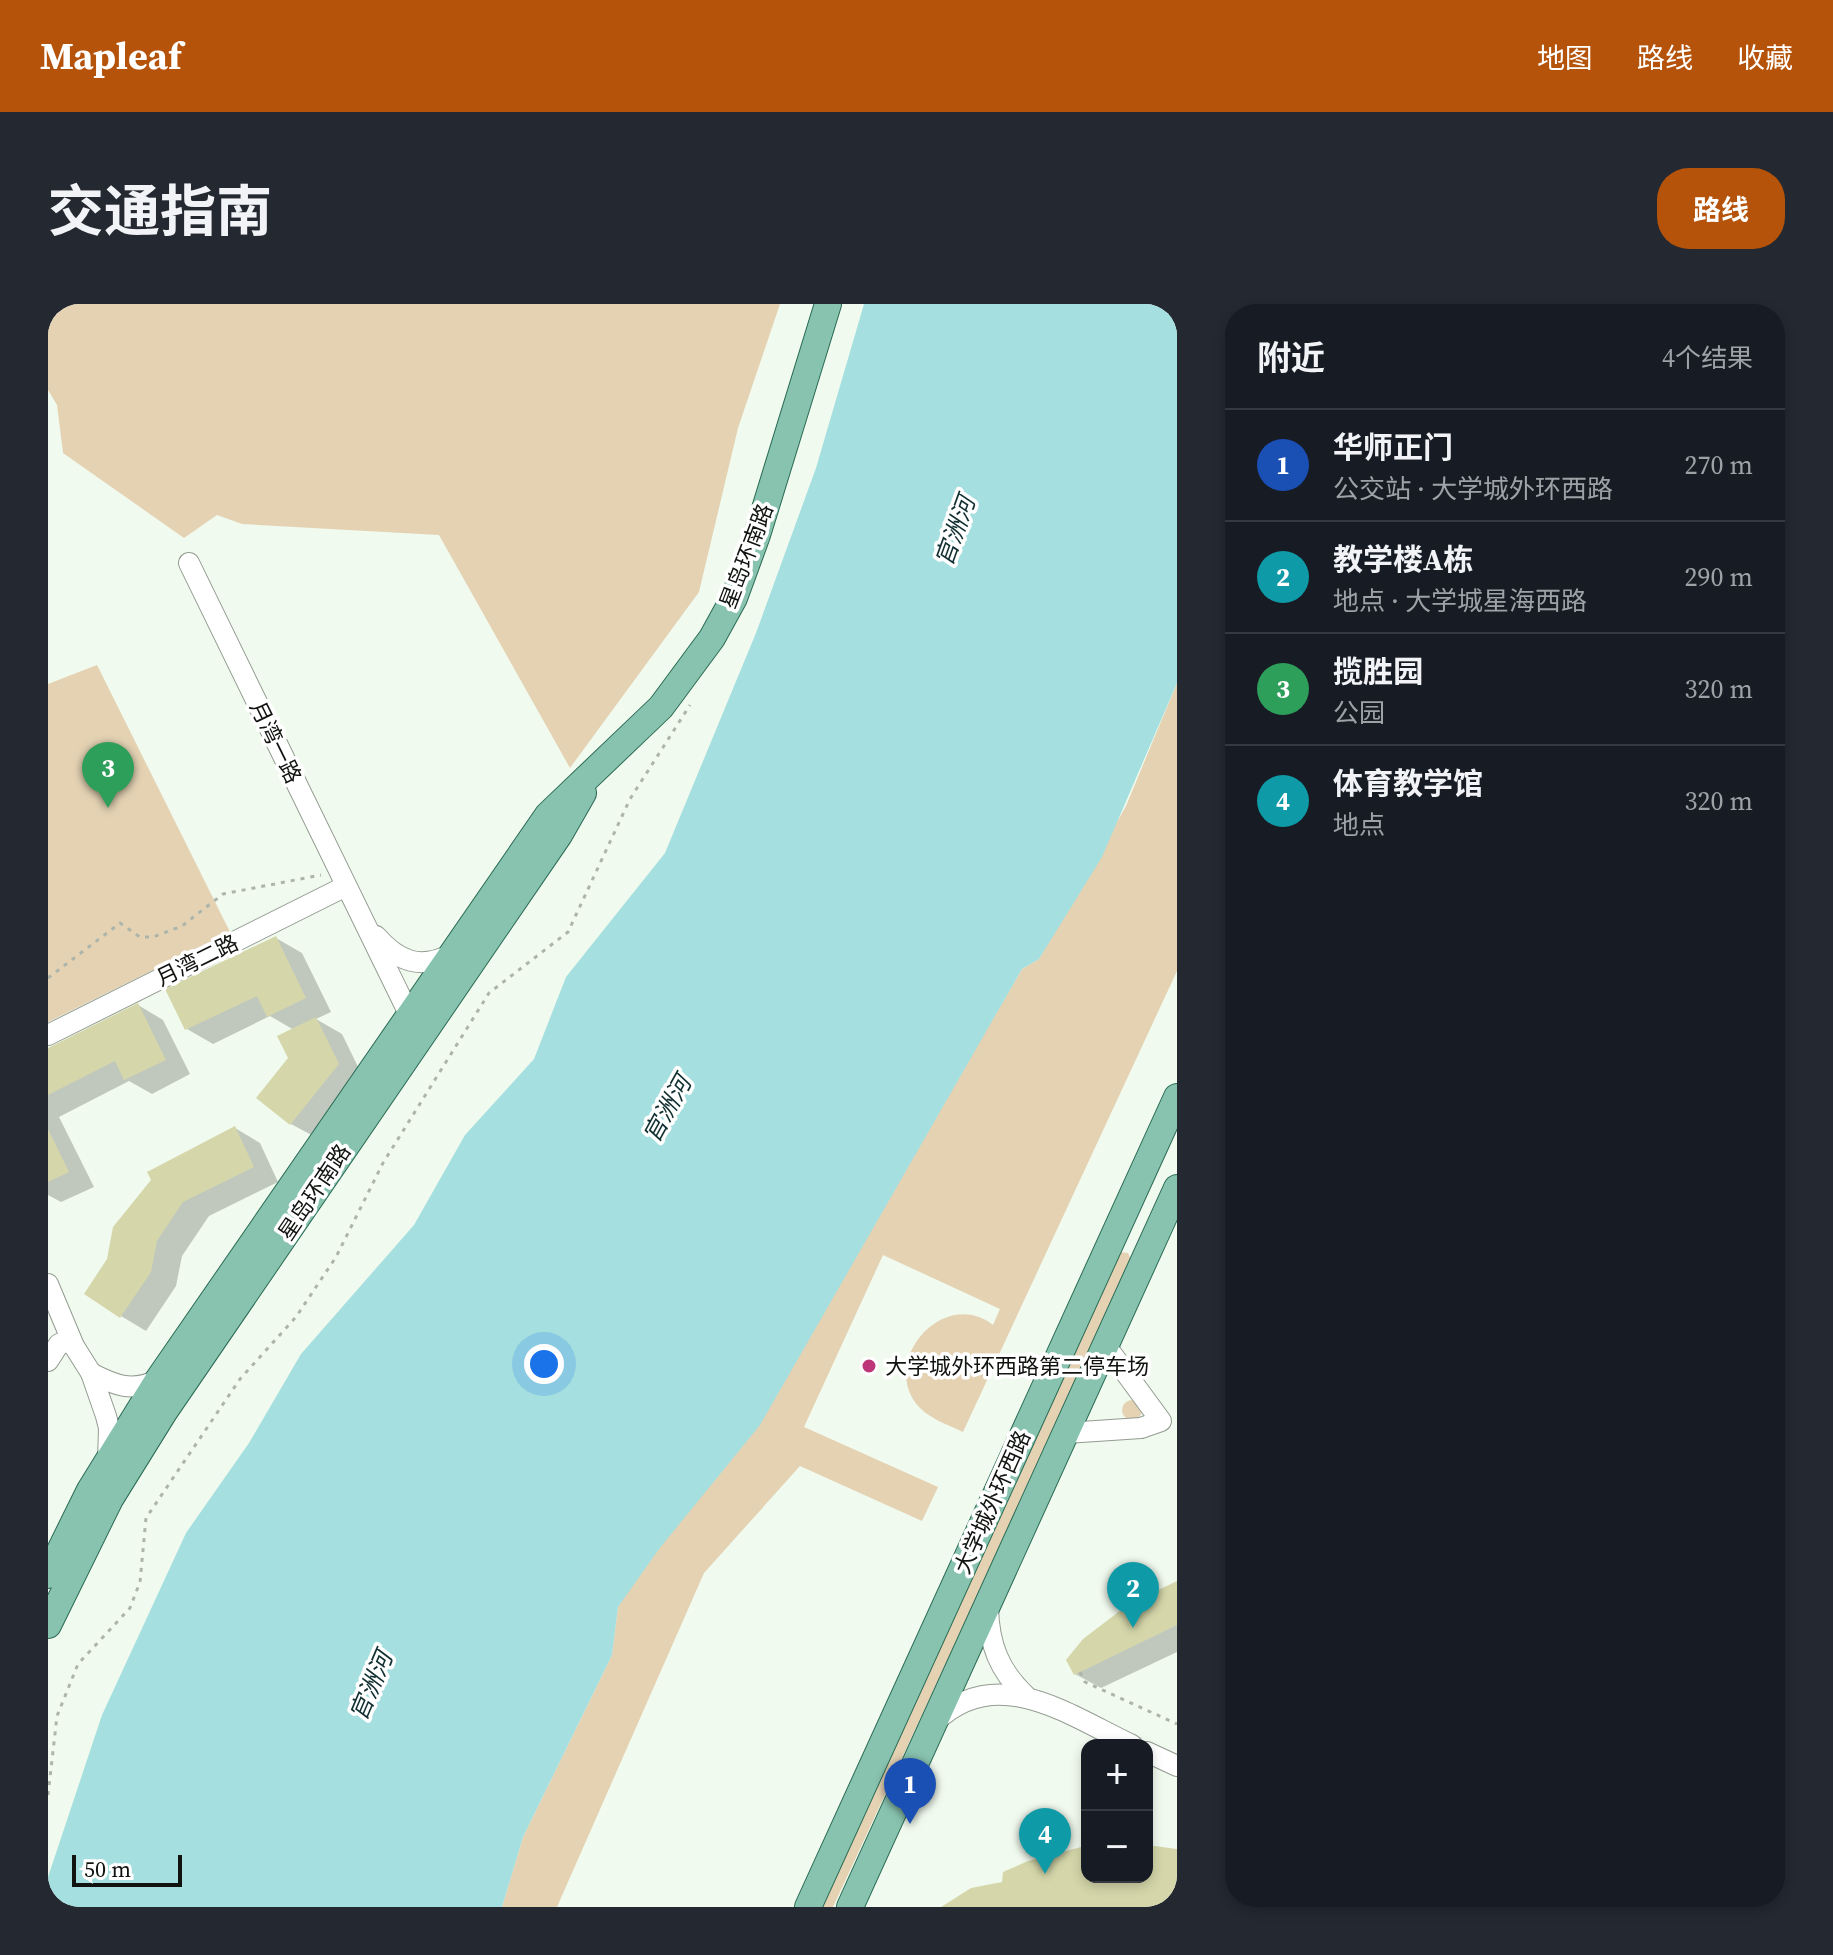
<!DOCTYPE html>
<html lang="zh">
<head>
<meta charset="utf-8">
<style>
  :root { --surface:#171b24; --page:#242831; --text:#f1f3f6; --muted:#9ea1a6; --line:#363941; --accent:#b45309 }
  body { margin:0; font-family:"Source Serif 4","Noto Sans SC",serif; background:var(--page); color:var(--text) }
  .controls { position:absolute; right:24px; bottom:24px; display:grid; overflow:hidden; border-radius:16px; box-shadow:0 4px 12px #0003 }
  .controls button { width:72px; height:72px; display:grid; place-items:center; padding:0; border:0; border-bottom:2px solid var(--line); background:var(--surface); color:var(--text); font:40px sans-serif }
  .scale { position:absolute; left:24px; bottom:20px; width:110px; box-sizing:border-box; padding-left:8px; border:4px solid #10130f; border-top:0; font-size:22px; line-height:28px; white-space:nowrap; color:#10130f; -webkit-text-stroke:6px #fff; paint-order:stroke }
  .you { position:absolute; left:496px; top:1060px; width:28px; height:28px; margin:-20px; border:6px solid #fff; border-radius:50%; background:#1a73e8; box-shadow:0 0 0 12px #1a73e833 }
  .badge { display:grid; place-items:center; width:52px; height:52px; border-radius:50%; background:var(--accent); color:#fff; font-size:26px; font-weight:700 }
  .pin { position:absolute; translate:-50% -66px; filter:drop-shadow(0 2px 4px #0008) }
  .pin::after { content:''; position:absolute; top:42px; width:28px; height:24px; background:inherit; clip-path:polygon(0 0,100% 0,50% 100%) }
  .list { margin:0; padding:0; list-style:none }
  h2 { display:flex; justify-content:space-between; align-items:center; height:104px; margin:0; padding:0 32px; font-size:34px }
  h2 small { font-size:26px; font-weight:400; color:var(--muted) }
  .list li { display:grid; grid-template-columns:52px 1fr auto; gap:24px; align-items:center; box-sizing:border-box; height:112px; padding:0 32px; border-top:2px solid var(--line) }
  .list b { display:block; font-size:30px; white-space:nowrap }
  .list p { margin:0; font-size:26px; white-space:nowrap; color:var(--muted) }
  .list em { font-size:26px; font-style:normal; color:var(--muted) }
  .map { position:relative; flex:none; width:1129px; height:1603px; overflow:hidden; border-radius:32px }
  header { display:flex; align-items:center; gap:48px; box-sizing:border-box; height:112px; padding:0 40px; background:var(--accent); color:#fff }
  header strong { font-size:38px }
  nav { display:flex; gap:44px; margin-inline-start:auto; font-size:28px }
  .intro { display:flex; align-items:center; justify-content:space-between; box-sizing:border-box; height:192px; padding:0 48px }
  h1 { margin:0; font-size:56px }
  .button { padding:20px 36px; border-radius:32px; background:var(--accent); color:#fff; font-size:28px; font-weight:700 }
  main { display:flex; gap:48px; padding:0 48px }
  aside { flex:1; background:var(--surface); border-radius:32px; box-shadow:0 4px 12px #0003 }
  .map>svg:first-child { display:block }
  .green { fill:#e4d2b3 }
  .water { fill:#a5dfe0 }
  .shadow { fill:#0003 }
  .building { fill:#d5d7aa }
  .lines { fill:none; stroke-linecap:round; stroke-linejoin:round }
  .minor-casing { stroke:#939c91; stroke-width:22 }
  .major-casing { stroke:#2a6b55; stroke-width:28 }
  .path { stroke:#adb5ab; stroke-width:3; stroke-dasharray:4 6; stroke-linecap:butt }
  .minor { stroke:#fff; stroke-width:20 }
  .major { stroke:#88c3b0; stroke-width:26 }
  .poi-dot { fill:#bc3679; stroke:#fff; stroke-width:3 }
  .labels { text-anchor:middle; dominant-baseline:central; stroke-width:7; stroke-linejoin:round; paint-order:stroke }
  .street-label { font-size:22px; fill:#10130f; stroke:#fff }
  .poi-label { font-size:22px; fill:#10130f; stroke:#fff; text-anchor:start }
  .water-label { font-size:24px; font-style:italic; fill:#112f30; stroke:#fff }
</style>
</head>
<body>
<header>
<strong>Mapleaf</strong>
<nav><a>地图</a><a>路线</a><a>收藏</a></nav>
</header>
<div class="intro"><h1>交通指南</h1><a class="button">路线</a></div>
<main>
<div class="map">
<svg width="1129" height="1603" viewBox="0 0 1129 1603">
  <rect width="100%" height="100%" fill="#f1faee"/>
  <g class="green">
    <path d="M 0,0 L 732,0 L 690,124 L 651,288 L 522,464 L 391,231 L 194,220 L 169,211 L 136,234 L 15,149 L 9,101 L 0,86 Z"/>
    <path d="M 49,361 L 182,628 L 0,718 L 0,380 Z"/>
    <path d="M 1129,379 L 1129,667 L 915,1128 C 901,1121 884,1116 872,1104 C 829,1059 895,982 945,1021 L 952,1005 L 835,951 L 756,1123 L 890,1183 L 874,1217 L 752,1162 L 656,1269 L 509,1603 L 454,1603 L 475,1533 L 564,1351 L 570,1303 L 864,853 L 974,665 L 991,655 L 1078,502 Z"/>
    <path d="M 1072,948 L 1080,949 L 1084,957 L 785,1603 L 769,1603 Z"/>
    <circle cx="1084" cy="1106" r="10"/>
  </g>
  <path class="water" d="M 816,0 L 1129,0 L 1129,379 L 1054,553 L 991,655 L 974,665 L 712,1121 L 611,1245 L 570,1303 L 564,1351 L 475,1533 L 454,1603 L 0,1603 L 0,1573 L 54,1411 L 138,1229 L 201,1139 L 253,1050 L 366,921 L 417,831 L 486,755 L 518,673 L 617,549 L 708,329 L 768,164 Z"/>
  <g class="shadow">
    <path d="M 228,634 L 254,649 L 283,708 L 268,715 L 294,730 L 316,775 L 269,834 L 243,820 L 242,754 L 246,726 L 222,712 L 165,740 L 139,725 Z"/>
    <path d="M 90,701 L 115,716 L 142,770 L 104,790 L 81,777 L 11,813 L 46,883 L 13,898 L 0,891 L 0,746 Z"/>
    <path d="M 187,824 L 212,839 L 230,878 L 161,912 L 134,952 L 128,982 L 98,1027 L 73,1012 L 105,877 Z"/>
    <path d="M 1129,1280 L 1129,1348 L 1053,1384 L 1027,1370 Z"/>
  </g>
  <g class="building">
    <path d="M 228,632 L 258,694 L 219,713 L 209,692 L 137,726 L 117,685 Z"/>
    <path d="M 90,699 L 118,756 L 76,776 L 67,757 L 0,791 L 0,744 Z"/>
    <path d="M 268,713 L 291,760 L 242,821 L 208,794 L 240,754 L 229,732 Z"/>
    <path d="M 187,822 L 206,863 L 135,898 L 109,937 L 103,968 L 72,1014 L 36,990 L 59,955 L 65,923 L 103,876 L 99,868 Z"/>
    <path d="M 0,825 L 21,868 L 0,878 Z"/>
    <path d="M 1129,1277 L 1129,1321 L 1026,1371 L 1018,1356 L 1035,1335 L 1081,1300 Z"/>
    <path d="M 1099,1541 L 1129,1545 L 1129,1603 L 893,1603 L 923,1584 L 954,1578 L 955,1568 L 980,1557 L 1037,1542 L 1039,1573 L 1099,1573 Z"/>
  </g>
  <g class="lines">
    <g class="minor-casing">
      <g id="minor">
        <path d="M 141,259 L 362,712"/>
        <path d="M 328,632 C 351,658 372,666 404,650"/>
        <path d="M 0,731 L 298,582"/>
        <path d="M 0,980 L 26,1042 L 43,1069 L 58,1112 L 61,1124 L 60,1157"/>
        <path d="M 0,1057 L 11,1040 L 18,1037 L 26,1042"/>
        <path d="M 43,1069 C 68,1082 84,1088 110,1076"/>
        <path d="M 1018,1129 L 1093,1124 L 1113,1117 L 1058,1042"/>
        <path d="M 940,1304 C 941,1340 951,1367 978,1392"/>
        <path d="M 888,1417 C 950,1358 1022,1412 1084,1441"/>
        <path d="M 1099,1448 L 1129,1462"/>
      </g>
    </g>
    <g class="major-casing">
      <g id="major">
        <path d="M 0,1271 L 42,1186 L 110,1076 L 500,511 L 613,403 L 664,334 L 686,294 L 709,231 L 780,0"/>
        <path d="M 0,1321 L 62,1195 L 116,1108 L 511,531 L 535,489"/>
        <path d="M 760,1603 L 1129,793"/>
        <path d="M 802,1603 L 1129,884"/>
      </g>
    </g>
    <g class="path">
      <path d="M 0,674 L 72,619 L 92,633 L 105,633 L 134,622 L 175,590 L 273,571"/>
      <path d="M 1032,1368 L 1037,1378 L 1129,1420"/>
      <path d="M 0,1491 L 9,1412 L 30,1360 L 82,1304 L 92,1278 L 98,1214 L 192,1075 L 248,1013 L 288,953 L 335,859 L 441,689 L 520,628 L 582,495 L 642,401"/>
    </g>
    <use href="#minor" class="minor"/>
    <use href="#major" class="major"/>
  </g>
  <circle class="poi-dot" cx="821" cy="1062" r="8"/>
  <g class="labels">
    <g class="street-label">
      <text transform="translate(698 252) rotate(-69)">星岛环南路</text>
      <text transform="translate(228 438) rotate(64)">月湾一路</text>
      <text transform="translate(149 656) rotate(-26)">月湾二路</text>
      <text transform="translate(266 888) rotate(-56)">星岛环南路</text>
      <text transform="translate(944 1198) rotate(-66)">大学城外环西路</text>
    </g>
    <g class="poi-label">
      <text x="837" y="1062">大学城外环西路第二停车场</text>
    </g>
    <g class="water-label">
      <text transform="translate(907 227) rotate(-70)">官洲河</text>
      <text transform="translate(619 805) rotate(-61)">官洲河</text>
      <text transform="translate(323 1382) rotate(-67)">官洲河</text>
    </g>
  </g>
</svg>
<div class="controls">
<button>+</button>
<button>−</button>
</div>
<div class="scale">50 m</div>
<div class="you"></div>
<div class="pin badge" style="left:862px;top:1520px;background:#1a4fb4">1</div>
<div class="pin badge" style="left:1085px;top:1324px;background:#0f9aa8">2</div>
<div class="pin badge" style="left:60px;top:504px;background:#2e9e5b">3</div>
<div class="pin badge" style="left:997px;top:1570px;background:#0f9aa8">4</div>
</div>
<aside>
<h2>附近<small>4个结果</small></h2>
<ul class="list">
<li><span class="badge" style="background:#1a4fb4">1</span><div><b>华师正门</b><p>公交站 · 大学城外环西路</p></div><em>270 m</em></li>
<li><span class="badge" style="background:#0f9aa8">2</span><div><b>教学楼A栋</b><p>地点 · 大学城星海西路</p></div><em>290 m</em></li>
<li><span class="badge" style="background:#2e9e5b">3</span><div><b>揽胜园</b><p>公园</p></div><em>320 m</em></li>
<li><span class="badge" style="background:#0f9aa8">4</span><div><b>体育教学馆</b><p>地点</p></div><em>320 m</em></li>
</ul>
</aside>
</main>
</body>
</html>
